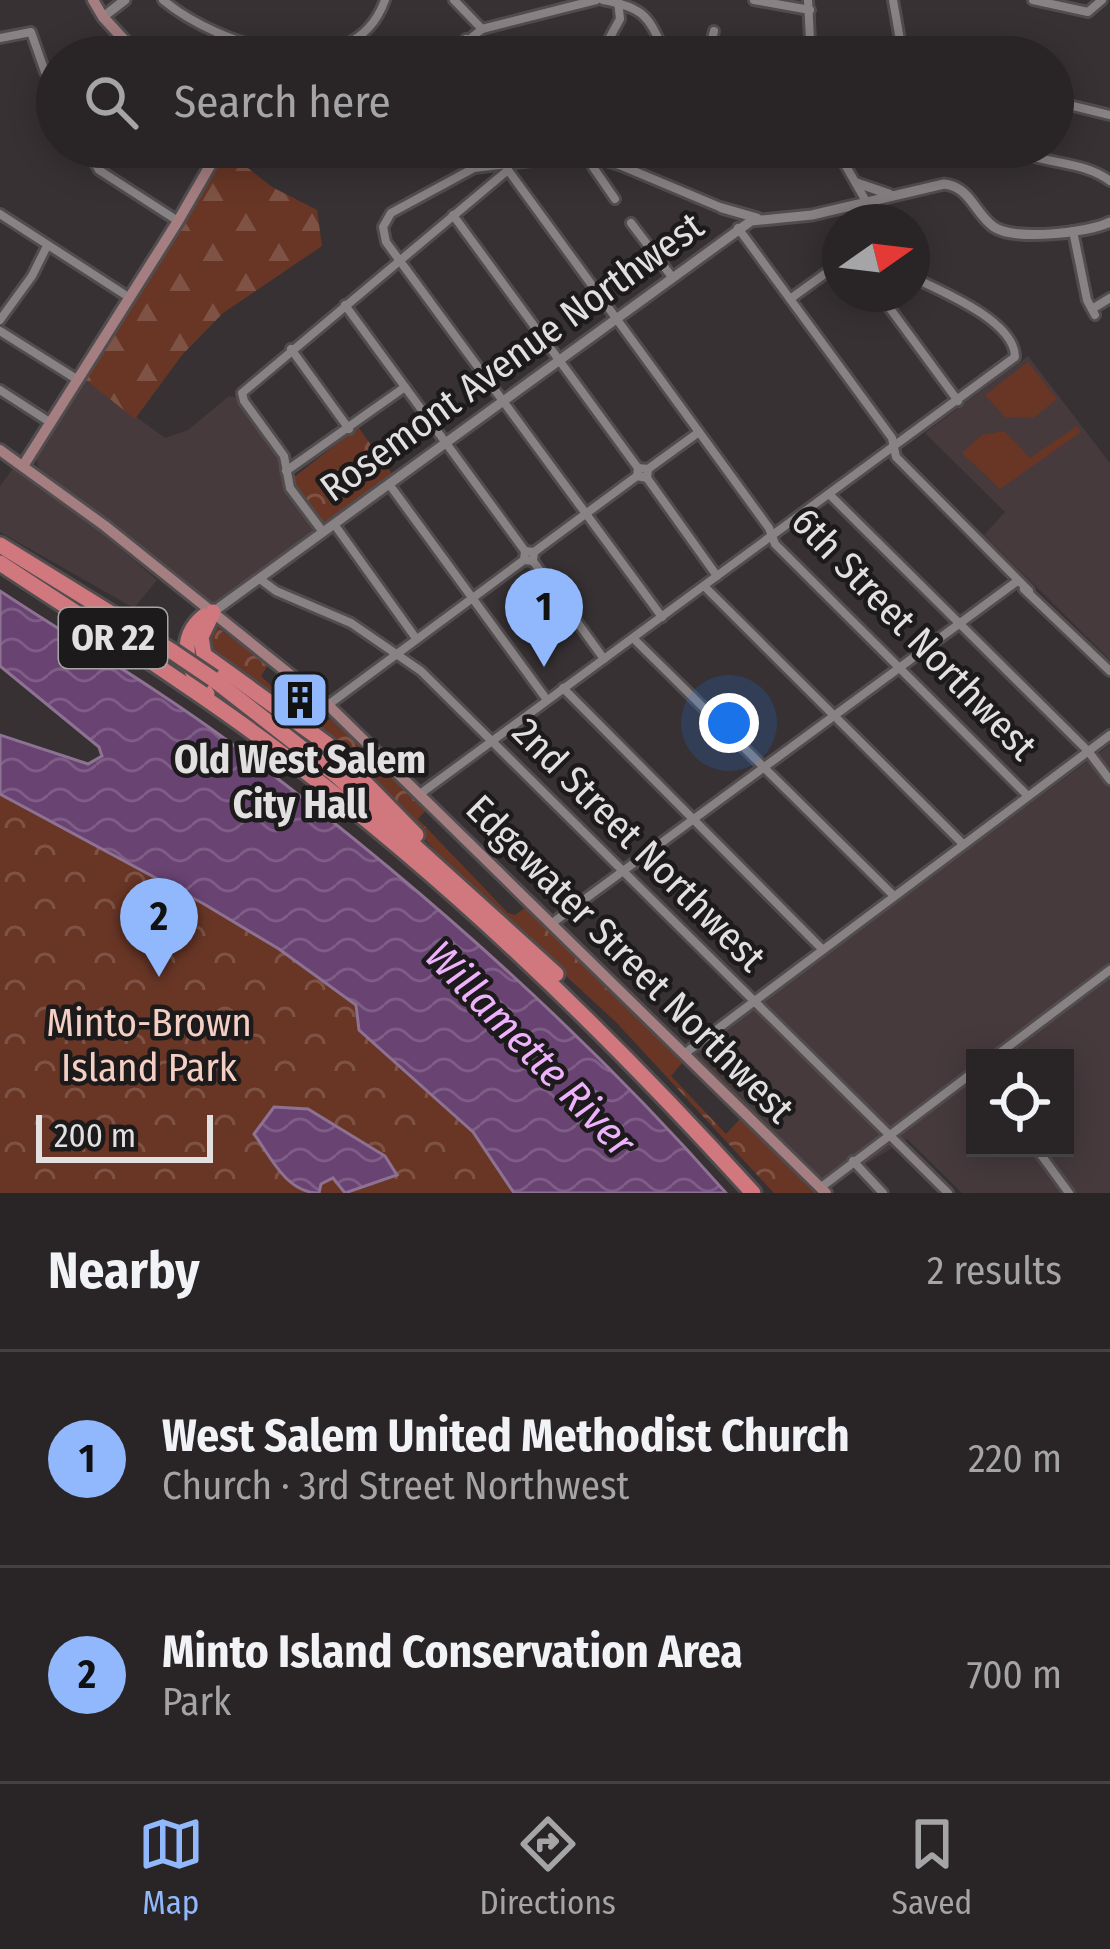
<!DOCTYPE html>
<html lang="en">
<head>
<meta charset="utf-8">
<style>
  :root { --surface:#292526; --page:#353132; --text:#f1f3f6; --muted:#a5a5a7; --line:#454243; --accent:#91b8fd }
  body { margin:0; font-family:"Fira Sans Condensed",sans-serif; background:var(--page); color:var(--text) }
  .controls { position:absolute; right:36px; bottom:36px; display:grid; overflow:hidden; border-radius:0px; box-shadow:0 6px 30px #0003 }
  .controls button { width:108px; height:108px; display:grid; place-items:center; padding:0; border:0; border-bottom:3px solid var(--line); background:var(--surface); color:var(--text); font:60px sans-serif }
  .compass { position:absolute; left:822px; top:204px; width:108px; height:108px; border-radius:50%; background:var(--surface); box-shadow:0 6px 30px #0003; rotate:76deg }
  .scale { position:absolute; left:36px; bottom:30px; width:177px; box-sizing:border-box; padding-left:12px; border:6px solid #e3e0e1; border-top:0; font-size:33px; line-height:42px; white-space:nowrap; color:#e3e0e1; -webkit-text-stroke:9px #1d1a1b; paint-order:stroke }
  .you { position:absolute; left:729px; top:723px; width:42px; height:42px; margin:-30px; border:9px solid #fff; border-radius:50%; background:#1a73e8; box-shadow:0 0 0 18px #1a73e833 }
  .badge { display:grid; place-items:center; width:78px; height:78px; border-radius:50%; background:var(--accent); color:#111; font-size:39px; font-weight:700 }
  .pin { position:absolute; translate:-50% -99px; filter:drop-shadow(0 3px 6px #0008) }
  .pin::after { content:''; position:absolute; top:63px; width:42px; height:36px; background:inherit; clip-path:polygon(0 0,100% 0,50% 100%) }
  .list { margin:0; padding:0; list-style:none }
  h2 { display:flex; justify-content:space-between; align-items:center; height:156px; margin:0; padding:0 48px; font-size:51px }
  h2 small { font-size:39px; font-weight:400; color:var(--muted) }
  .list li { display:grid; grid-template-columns:78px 1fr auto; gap:36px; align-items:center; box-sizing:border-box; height:216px; padding:0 48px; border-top:3px solid var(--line) }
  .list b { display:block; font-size:45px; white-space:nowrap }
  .list p { margin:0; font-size:39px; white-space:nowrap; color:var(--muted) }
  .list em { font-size:39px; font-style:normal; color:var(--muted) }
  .icon { flex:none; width:66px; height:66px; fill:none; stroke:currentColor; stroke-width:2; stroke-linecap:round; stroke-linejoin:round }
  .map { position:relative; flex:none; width:1110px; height:1193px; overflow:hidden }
  .search { position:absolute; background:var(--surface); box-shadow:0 6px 30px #0003; left:36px; right:36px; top:36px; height:132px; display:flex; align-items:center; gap:30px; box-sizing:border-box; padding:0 42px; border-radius:66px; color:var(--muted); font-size:45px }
  .sheet { height:588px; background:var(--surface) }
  nav { display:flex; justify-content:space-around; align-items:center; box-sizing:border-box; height:168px; border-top:3px solid var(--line); background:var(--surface); font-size:33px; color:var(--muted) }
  nav a { display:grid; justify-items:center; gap:6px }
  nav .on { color:var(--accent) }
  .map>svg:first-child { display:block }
  .built { fill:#463a3d; fill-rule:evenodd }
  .green { fill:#693626 }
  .forest { fill:url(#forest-firs) }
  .park { fill:url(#park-crowns) }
  .water { fill:url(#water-waves); stroke:#8e7293; stroke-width:3 }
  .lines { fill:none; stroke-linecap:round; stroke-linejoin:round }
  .minor-casing { stroke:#514d4e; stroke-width:14 }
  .tertiary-casing { stroke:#514d4e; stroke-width:15 }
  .secondary-casing { stroke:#514d4e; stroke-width:16 }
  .trunk-casing { stroke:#514d4e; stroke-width:21 }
  .minor { stroke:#898284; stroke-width:8 }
  .tertiary { stroke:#898284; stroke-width:9 }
  .secondary { stroke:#a47e81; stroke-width:10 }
  .trunk { stroke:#d0787d; stroke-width:15 }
  .trunk-bridge-casing { stroke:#514d4e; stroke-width:21; stroke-linecap:butt }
  .trunk-bridge { stroke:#d0787d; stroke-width:15 }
  .labels { text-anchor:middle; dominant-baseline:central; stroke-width:9; stroke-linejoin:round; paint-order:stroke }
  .shield { fill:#1d1a1b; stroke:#a8a5a6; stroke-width:3 }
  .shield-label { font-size:36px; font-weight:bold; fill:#e3e0e1 }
  .street-label { font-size:39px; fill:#e3e0e1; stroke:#1d1a1b }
  .poi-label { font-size:39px; font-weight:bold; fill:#e3e0e1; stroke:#1d1a1b }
  .park-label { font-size:39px; fill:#f5cfc3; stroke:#1d1a1b }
  .water-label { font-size:42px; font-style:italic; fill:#edb2fb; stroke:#1d1a1b }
</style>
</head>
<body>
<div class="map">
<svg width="1110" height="1193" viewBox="0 0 1110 1193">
  <defs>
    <pattern id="forest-firs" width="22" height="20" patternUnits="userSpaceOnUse" patternTransform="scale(3)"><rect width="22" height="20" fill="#693626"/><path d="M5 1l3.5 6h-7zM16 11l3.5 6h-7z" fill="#7e5345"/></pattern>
    <pattern id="park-crowns" width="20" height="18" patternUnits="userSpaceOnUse" patternTransform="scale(3)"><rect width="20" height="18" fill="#693626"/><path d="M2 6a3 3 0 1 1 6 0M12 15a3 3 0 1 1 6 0" fill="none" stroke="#7e5345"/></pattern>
    <pattern id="water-waves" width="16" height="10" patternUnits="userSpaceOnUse" patternTransform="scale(3)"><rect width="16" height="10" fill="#694372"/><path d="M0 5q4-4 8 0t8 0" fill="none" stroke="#7e5e86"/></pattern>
  </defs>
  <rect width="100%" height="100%" fill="#373133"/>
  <g class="built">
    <path d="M 1028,356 L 1110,463 L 1110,660 L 984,535 L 1005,512 L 925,433 Z"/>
    <path d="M 86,380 L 165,438 L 188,430 L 229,396 L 241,398 L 281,457 L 286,490 L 315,533 L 222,602 L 211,602 L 38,467 L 36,455 Z"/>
    <path d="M 14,467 L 70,506 L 157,580 L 134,608 L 0,532 L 0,486 Z"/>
    <path d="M 1110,745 L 1110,1193 L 962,1193 L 907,1139 L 828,1187 L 691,1054 ZM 975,1058 L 1065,1058 L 1065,1148 L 975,1148 Z"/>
  </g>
  <g class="green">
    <path d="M 1028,362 L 1057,399 L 1033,418 L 1005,417 L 985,395 Z"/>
    <path d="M 1077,426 L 1081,432 L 1000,489 L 962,453 L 982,435 L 1004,431 L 1030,458 Z"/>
  </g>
  <path class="forest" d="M 224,149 L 272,187 L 317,210 L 322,246 L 223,313 L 182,355 L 135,419 L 86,380 L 188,218 Z"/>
  <g class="park">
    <path d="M 358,427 L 392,474 L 323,523 L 294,486 L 293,478 Z"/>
    <path d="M 214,625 L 268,665 L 261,676 L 292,706 L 320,725 L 332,718 L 427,809 L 418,819 L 508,913 L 515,915 L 525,908 L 682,1063 L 671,1076 L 726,1134 L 740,1119 L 817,1193 L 774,1193 L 616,1022 L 465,883 L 389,800 L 212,657 L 205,643 Z"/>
    <path d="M 0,794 L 203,904 L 279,949 L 356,1005 L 359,1030 L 473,1132 L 514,1193 L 0,1193 Z"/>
  </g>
  <g class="water">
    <path d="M 0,591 C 76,641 155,687 228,741 C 408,875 578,1025 726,1193 L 514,1193 L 473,1132 L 359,1030 L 356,1005 L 279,949 L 204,904 L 0,794 L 0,735 L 88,764 L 102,756 L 99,747 L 0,666 Z"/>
    <path d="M 274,1107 L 308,1109 L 385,1156 L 397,1175 L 345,1193 L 333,1178 L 321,1184 L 319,1193 C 287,1193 272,1159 254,1134 Z"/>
  </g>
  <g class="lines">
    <g class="minor-casing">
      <g id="minor">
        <path d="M 163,0 C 217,45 352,92 385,0"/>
        <path d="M 454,0 L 482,29"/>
        <path d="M 603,0 C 648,8 649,19 667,57"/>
        <path d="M 754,0 L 810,10"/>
        <path d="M 808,0 L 810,40 L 816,57"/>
        <path d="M 893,0 L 903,57"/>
        <path d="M 1033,0 L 1088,12 L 1102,0"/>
        <path d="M 0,38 L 31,32 L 45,72 L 57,74"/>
        <path d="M 466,39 L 483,57"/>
        <path d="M 448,57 L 482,29 L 596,0"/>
        <path d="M 599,57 L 620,19 L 618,1"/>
        <path d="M 708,57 L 714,31"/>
        <path d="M 770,57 C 798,37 818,57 847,55 C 866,54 866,52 886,57"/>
        <path d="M 1053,101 L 1110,115"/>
        <path d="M 86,147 L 99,170 L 178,221"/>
        <path d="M 589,147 L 593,167 L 615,199"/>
        <path d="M 835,147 L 867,203"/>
        <path d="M 1011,147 C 1043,166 1081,159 1110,181"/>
        <path d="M 506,162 L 508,170 L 769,528 L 775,544 L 1028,796"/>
        <path d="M 0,214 L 130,298"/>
        <path d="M 453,215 L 638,468"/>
        <path d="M 631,223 L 672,277"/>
        <path d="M 738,228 L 892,438 L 896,457 L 1029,591"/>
        <path d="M 1073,231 L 1087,300 L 1095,315"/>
        <path d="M 790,299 L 840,263"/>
        <path d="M 883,299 L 958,401"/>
        <path d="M 345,305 L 525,551"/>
        <path d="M 1092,309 L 1110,298"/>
        <path d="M 0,320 L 32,276 L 47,246"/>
        <path d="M 0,331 L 78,380"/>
        <path d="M 291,349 L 349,429"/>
        <path d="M 0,390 L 51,423"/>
        <path d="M 648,469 L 699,432"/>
        <path d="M 286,471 L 405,387"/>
        <path d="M 647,478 L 717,576"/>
        <path d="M 389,484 L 547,700"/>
        <path d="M 829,494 L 1088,751 L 1110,780"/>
        <path d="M 334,524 L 415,637"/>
        <path d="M 323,532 L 290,488 L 284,456 L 244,401 L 242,393 L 508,170"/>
        <path d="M 534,552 L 637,476 L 638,468 L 648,469 L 647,478 L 637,476"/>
        <path d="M 533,561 L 604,659"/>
        <path d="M 260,579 L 276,591 L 351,623 L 421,671 L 948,1193"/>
        <path d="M 704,586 L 963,844"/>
        <path d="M 1024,589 L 1110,671"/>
        <path d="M 662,617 L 386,242 L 383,227 L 391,213 L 474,168 L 574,156 L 591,156 L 622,166 L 722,208"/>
        <path d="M 633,638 L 894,896"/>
        <path d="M 563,688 L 822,949"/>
        <path d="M 328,705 L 524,560 L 533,561 L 534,552 L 525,551 L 524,560"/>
        <path d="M 420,794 L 1015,357 C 1015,321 941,291 912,277"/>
        <path d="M 551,924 L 1016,582"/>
        <path d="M 684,1054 L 1110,735"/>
        <path d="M 993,1058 L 1110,970"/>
        <path d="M 1036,1148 L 1069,1193"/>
        <path d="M 853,1161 L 883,1193"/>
        <path d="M 820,1188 L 975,1071"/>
      </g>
    </g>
    <g class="tertiary-casing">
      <g id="tertiary">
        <path d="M 103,17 L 125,0"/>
        <path d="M 857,183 L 889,194"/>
        <path d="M 722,208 L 757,218"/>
        <path d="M 213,612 L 751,221 L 812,215 L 944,184 C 971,187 974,213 994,227 C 1014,241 1089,233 1110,222"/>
      </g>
    </g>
    <g class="secondary-casing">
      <g id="secondary">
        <path d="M 93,0 L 103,17 L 140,57"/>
        <path d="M 0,450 L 105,526 L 328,705 L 826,1193"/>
        <path d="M 23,466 L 178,221 L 211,164 L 213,147"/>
      </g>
    </g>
    <g class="trunk-casing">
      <g id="trunk">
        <path d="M 0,545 L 173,652"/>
        <path d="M 0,563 C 89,622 180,678 265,741 C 444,873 604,1029 753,1193"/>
        <path d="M 213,612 L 201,637 L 204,655 L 327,744 L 416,835"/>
        <path d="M 204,616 C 176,639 187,670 207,694"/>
        <path d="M 213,679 L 336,775 L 556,974"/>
      </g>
    </g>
    <use href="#minor" class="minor"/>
    <use href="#tertiary" class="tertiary"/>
    <use href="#secondary" class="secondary"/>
    <use href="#trunk" class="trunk"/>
    <g class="trunk-bridge-casing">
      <path id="trunk-bridge" d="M 173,652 L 213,679"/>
    </g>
    <use href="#trunk-bridge" class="trunk-bridge"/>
  </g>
  <defs>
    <g id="building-square" transform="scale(3)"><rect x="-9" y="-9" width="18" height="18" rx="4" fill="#91b8fd" stroke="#1d1a1b"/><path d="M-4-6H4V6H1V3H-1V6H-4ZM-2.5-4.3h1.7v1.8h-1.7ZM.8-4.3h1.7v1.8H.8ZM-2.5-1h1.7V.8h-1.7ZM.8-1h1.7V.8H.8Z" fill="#111"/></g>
  </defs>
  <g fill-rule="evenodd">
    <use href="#building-square" x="300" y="700"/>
  </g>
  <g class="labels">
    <rect class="shield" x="59" y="608" width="108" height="60" rx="9"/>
    <g class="shield-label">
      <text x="113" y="638">OR 22</text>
    </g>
    <g class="street-label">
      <text transform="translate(512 357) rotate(-36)">Rosemont Avenue Northwest</text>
      <text transform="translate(914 634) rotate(46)">6th Street Northwest</text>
      <text transform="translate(639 845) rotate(45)">2nd Street Northwest</text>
      <text transform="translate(630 959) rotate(45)">Edgewater Street Northwest</text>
    </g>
    <g class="poi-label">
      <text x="300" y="760">Old West Salem<tspan x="300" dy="45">City Hall</tspan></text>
    </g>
    <g class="park-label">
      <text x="149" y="1023">Minto-Brown<tspan x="149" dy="45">Island Park</tspan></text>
    </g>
    <g class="water-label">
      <text transform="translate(530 1049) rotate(46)">Willamette River</text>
    </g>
  </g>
</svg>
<div class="controls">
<button><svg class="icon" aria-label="locate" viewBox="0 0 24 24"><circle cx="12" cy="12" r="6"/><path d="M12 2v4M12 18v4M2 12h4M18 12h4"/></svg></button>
</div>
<svg class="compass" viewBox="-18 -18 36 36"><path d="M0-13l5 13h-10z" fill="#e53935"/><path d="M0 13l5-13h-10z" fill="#a5a5a7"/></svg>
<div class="scale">200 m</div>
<div class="you"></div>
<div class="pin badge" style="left:544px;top:667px">1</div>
<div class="pin badge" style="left:159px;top:977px">2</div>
<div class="search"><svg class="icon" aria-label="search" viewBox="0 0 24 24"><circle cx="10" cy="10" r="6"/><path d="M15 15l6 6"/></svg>Search here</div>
</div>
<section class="sheet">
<h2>Nearby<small>2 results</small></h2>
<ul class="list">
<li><span class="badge">1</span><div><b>West Salem United Methodist Church</b><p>Church · 3rd Street Northwest</p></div><em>220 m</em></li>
<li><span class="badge">2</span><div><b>Minto Island Conservation Area</b><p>Park</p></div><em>700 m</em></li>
</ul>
</section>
<nav>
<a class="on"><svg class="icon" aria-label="map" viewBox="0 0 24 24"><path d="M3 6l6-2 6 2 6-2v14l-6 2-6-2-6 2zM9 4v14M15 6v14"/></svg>Map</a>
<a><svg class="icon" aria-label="directions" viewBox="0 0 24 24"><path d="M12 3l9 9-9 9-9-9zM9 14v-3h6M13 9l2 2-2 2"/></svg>Directions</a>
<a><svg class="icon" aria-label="saved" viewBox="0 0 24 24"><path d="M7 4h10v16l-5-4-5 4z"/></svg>Saved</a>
</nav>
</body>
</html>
